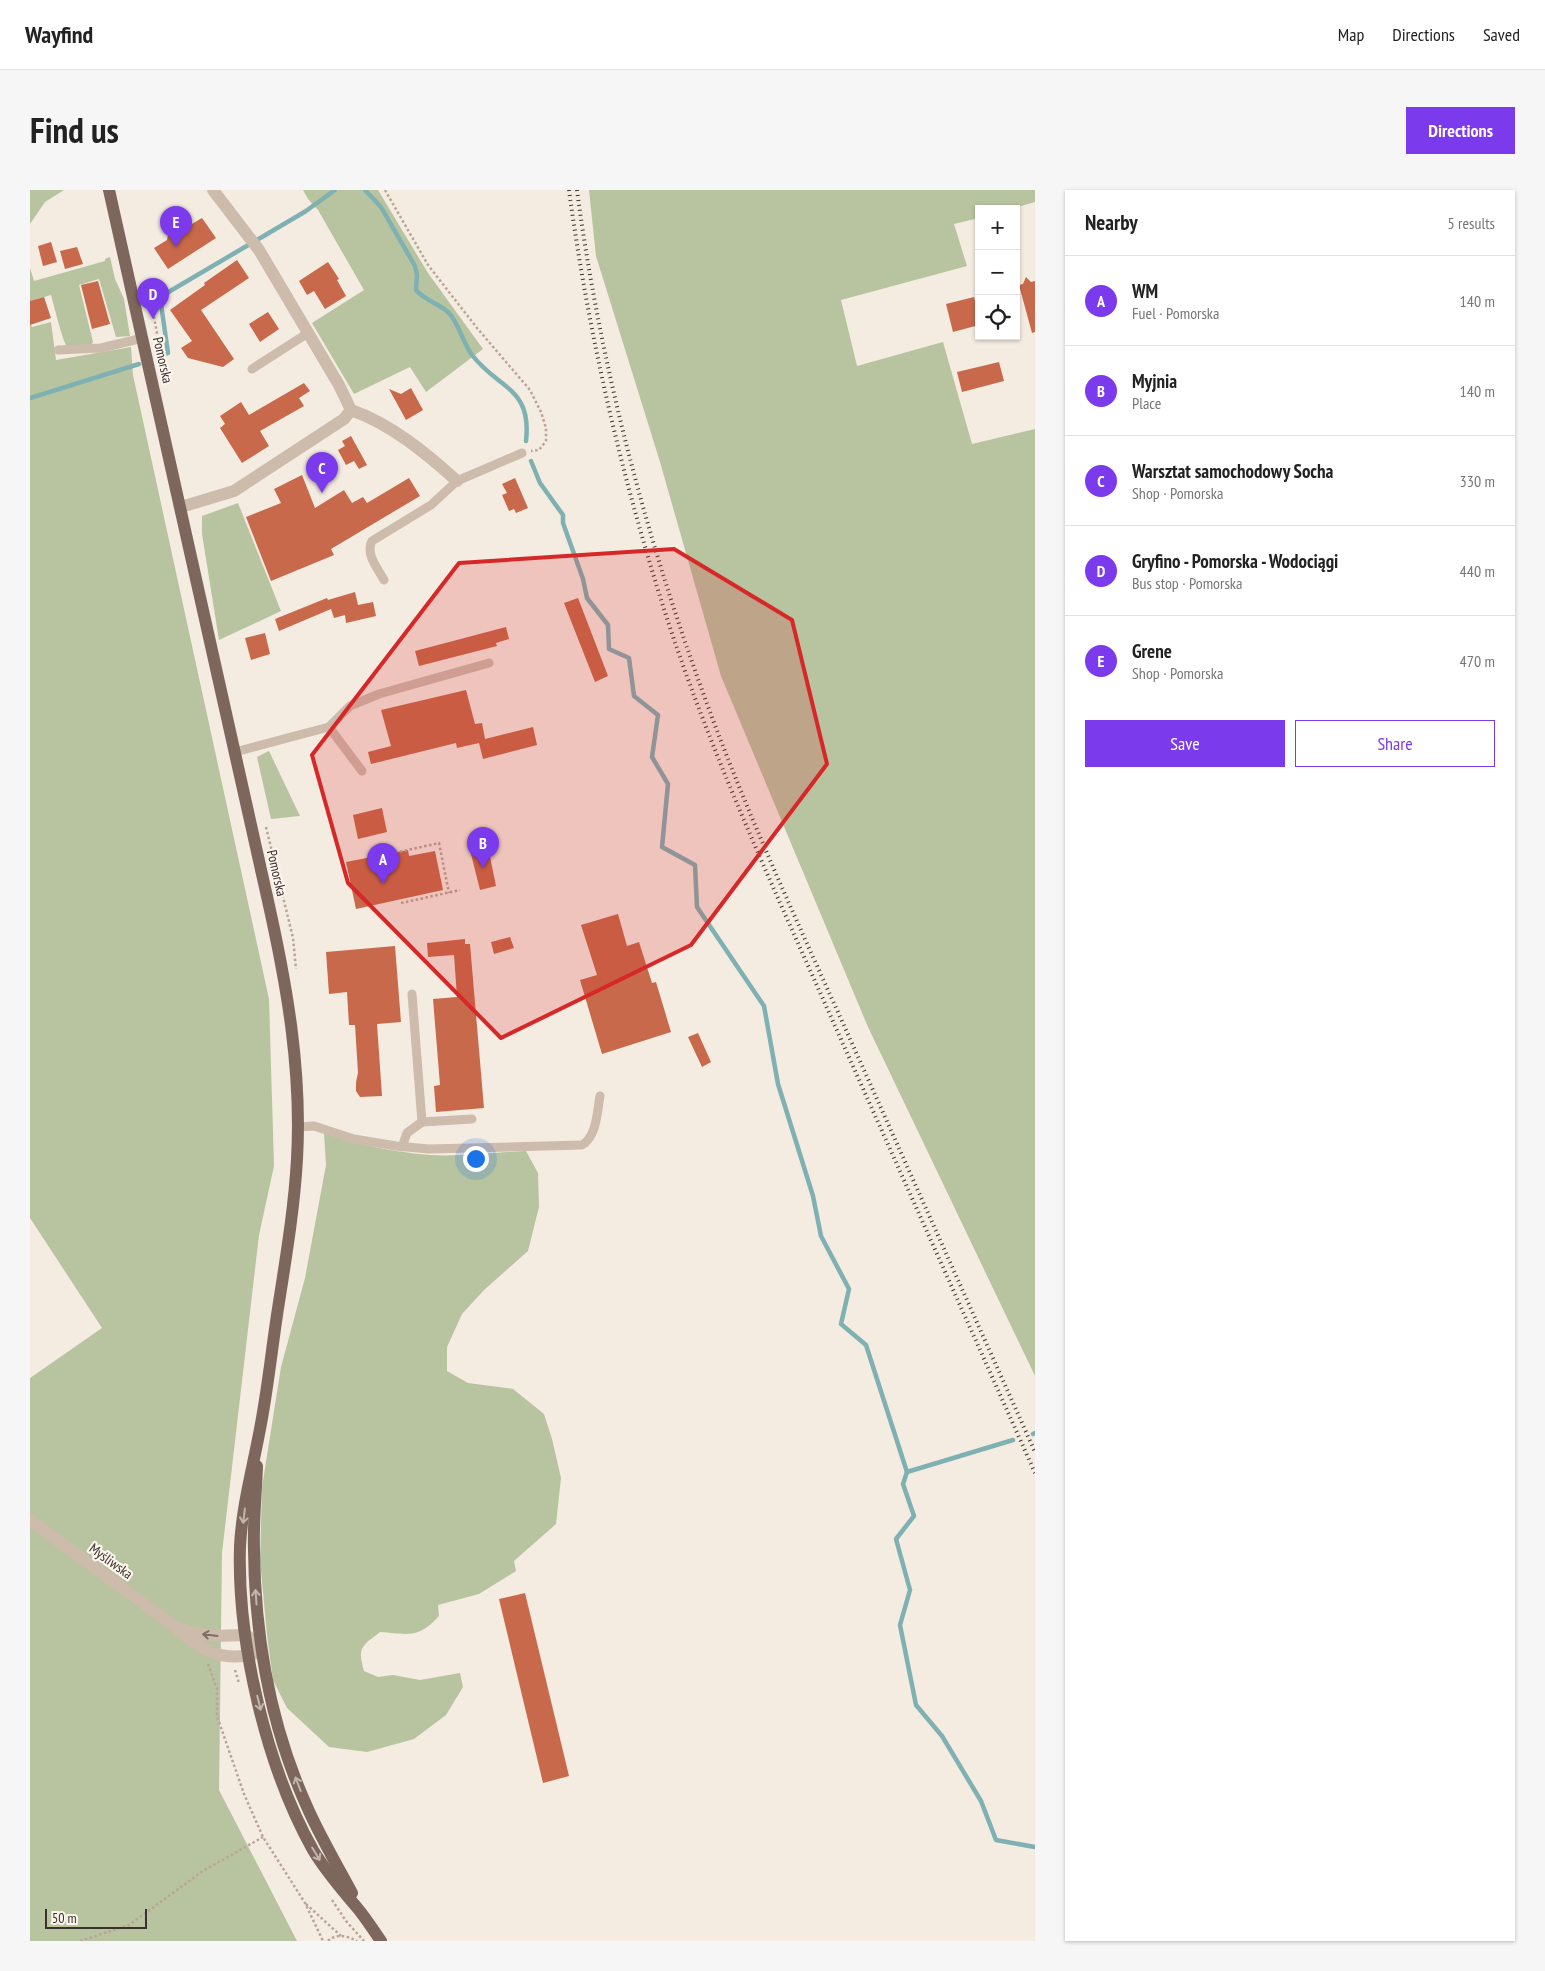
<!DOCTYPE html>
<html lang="en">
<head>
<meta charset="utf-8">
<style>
  :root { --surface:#fff; --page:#f6f6f6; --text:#222; --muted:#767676; --line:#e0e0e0; --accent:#7c3aed }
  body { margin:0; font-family:"PT Sans Narrow",sans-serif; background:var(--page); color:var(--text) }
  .controls { position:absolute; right:15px; top:15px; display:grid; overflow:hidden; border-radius:0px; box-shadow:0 1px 4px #0004 }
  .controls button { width:45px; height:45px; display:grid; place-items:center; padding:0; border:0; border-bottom:1px solid var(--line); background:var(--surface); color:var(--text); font:25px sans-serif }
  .scale { position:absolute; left:15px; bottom:12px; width:102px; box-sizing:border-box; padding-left:5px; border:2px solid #3b302b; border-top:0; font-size:14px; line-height:18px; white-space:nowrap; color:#3b302b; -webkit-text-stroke:4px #fbf5ee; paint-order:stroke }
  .you { position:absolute; left:445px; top:968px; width:18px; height:18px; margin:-12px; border:4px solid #fff; border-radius:50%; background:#1a73e8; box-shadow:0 0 0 8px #1a73e833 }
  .badge { display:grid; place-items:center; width:32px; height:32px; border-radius:50%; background:var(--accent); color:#fff; font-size:16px; font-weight:700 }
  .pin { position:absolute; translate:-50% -41px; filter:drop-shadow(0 1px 2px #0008) }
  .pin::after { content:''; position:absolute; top:26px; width:18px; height:15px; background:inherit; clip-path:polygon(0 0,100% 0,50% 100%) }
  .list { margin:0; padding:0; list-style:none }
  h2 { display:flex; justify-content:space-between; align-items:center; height:65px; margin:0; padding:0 20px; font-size:21px }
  h2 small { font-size:16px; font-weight:400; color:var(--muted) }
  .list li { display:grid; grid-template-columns:32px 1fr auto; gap:15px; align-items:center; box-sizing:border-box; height:90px; padding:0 20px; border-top:1px solid var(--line) }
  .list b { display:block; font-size:19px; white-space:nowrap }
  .list p { margin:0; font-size:16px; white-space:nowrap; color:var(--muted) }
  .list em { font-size:16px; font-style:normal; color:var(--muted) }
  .actions { display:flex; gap:10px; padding:15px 20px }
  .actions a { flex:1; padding:11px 0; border:1px solid var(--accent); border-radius:0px; text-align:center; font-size:18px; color:var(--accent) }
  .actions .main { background:var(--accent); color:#fff }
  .icon { flex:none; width:28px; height:28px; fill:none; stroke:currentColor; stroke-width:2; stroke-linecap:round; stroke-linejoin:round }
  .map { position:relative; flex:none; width:1005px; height:1751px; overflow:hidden; border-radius:0px }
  header { display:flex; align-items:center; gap:30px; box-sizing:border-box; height:70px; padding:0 25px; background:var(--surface); border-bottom:1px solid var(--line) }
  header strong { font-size:24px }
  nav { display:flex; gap:28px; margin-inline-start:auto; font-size:18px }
  .intro { display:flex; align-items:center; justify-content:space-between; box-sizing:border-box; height:120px; padding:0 30px }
  h1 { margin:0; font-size:35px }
  .button { padding:12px 22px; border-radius:0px; background:var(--accent); color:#fff; font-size:18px; font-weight:700 }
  main { display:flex; gap:30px; padding:0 30px }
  aside { flex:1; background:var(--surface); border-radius:0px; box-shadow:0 1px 4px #0004 }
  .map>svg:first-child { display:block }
  .green { fill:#b8c4a0 }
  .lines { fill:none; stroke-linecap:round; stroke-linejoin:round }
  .stream { stroke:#7fb0b2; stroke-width:4.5 }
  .building { fill:#c8694b }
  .path { stroke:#b9a596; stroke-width:2.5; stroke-dasharray:2.5 2.5; stroke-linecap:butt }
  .service { stroke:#cdbbac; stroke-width:9 }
  .minor { stroke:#cdbbac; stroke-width:12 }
  .primary { stroke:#7d675c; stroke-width:12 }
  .rail { stroke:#3b302b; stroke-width:4; stroke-dasharray:1 4; stroke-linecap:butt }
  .oneway { stroke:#c2b5ac }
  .oneway2 { stroke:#7d6f65 }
  .marked { fill:#d62828; fill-opacity:0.2; stroke:#d62828; stroke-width:4; stroke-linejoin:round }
  .labels { text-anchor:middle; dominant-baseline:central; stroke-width:4.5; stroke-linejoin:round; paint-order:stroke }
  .street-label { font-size:14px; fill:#3b302b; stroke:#fbf5ee }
</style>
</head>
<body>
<header>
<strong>Wayfind</strong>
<nav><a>Map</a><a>Directions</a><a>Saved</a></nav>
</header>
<div class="intro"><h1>Find us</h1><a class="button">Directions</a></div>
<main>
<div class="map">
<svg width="1005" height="1751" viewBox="0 0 1005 1751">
  <rect width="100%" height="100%" fill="#f4ebe1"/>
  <g class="green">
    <path d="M 0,0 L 34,0 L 15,12 L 0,34 Z"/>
    <path d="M 273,0 L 348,0 L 398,83 L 453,159 L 396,202 L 380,177 L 324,204 L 282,133 L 334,100 L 288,20 L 278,9 Z"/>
    <path d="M 559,0 L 1005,0 L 1005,12 L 981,19 L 949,19 L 949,28 L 924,34 L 937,76 L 811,110 L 827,176 L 913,152 L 942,254 L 1005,239 L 1005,1186 L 838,837 L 691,486 L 630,272 L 566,66 Z"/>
    <path d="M 80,67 L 85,89 L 94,109 L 100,146 L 86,147 L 69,89 L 49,95 L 63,152 L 61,155 L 38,158 C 33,154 24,115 21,105 L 0,111 L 0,78 L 4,91 L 75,71 L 75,69 Z"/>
    <path d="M 0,131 L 2,137 L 21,132 L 26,170 L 101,157 L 103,185 L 239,809 L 244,976 L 229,1045 L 192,1363 L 189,1600 L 267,1751 L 0,1751 L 0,1188 L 72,1138 L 0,1028 Z"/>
    <path d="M 208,313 L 251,421 L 189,450 L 172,344 L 172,326 Z"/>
    <path d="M 239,561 L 270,626 L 241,629 L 227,567 Z"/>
    <path d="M 294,943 C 329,955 364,962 400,965 C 432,967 465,962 496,961 L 508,983 L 509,1017 L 498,1061 L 454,1100 L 432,1124 L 417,1157 L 417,1181 L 438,1193 L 483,1199 L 514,1224 L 522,1249 L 531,1288 L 526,1334 L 484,1371 L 486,1381 L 449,1404 L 408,1415 L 409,1426 C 388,1449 379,1444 350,1442 C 332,1456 327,1457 334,1481 L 348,1487 L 363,1485 L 390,1490 L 430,1483 L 433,1497 L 416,1525 L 384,1549 L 337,1562 L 299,1557 L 257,1518 L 243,1490 L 237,1445 L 230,1370 L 232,1297 L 251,1177 L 275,1088 L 296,975 Z"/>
  </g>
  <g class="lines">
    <g class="stream">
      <path d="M 335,0 L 351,17 L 385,76 L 387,85 L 386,100 C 394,110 408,113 418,122 C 428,131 433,153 442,165 C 469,200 502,197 496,251"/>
      <path d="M 227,50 L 276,21 L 305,0"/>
      <path d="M 133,165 L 138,163 L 130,107 L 220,54"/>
      <path d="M 0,208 L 109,174"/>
      <path d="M 501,271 L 510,293 L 533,325 L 533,333 L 553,389 L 557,408 L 578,435 L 579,459 L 599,468 L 604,506 L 628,525 L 622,567 L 638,594 L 632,657 L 665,675 L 667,717 L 734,816 L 748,894 L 783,1006 L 791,1046 L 819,1099 L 811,1134 L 836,1155 L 877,1282 L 983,1250"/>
      <path d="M 1003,1244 L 1005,1243"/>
      <path d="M 877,1282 L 873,1294 L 884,1326 L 866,1349 L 880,1400 L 870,1435 L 886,1515 L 912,1546 L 951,1611 L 966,1650 L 1005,1657"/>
    </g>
  </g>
  <g class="building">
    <path d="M 172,28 L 186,48 L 138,79 L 124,58 L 137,50 L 138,45 L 150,37 L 155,38 Z"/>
    <path d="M 21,52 L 27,72 L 13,76 L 8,56 Z"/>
    <path d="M 47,57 L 53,74 L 35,79 L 30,61 Z"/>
    <path d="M 207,70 L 219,88 L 171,120 L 204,169 L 193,177 L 158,168 L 151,158 L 162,151 L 140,120 L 175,95 L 174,93 Z"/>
    <path d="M 298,72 L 309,89 L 307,90 L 316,106 L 295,119 L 284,101 L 277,105 L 269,91 Z"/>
    <path d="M 996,87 L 1001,92 L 1005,91 L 1005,142 L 1002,143 L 989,95 L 993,94 Z"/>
    <path d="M 68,91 L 80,134 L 62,139 L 51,95 Z"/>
    <path d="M 14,107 L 21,128 L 0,135 L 0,111 Z"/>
    <path d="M 944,107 L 949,125 L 949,135 L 923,142 L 916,114 Z"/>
    <path d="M 238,122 L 249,139 L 230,152 L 219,134 Z"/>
    <path d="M 969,172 L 974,191 L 932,202 L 927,182 Z"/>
    <path d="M 274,193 L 280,201 L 269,208 L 274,216 L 230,241 L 239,256 L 212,273 L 190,238 L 195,234 L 190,226 L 211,212 L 219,225 Z"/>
    <path d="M 381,198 L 393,220 L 376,230 L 359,199 L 371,204 Z"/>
    <path d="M 321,246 L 337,275 L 329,279 L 324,271 L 316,275 L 308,260 L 315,256 L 312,251 Z"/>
    <path d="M 272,285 L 285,318 L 314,300 L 322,313 L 333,307 L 337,313 L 379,288 L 390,306 L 301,359 L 304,365 L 241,391 L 216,327 L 251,313 L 244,299 Z"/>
    <path d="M 485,288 L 498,318 L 486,323 L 484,319 L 479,321 L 472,305 L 477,303 L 472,294 Z"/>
    <path d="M 325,402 L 328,415 L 343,412 L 346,426 L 316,433 L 315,425 L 304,428 L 301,419 L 249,441 L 245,429 L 297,408 L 298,410 Z"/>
    <path d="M 548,408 L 578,486 L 565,492 L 534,413 Z"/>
    <path d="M 476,437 L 479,449 L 466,453 L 467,456 L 389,476 L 385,461 Z"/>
    <path d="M 235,443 L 240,464 L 221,470 L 215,448 Z"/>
    <path d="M 436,500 L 445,534 L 452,533 L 455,549 L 503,537 L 507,555 L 453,569 L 449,553 L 427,558 L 426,553 L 341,574 L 338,562 L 361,556 L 351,520 Z"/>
    <path d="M 352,618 L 357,642 L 328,649 L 323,625 Z"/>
    <path d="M 458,657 L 466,696 L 450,700 L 440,660 Z"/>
    <path d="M 378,660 L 379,666 L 405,661 L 413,700 L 326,719 L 316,672 Z"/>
    <path d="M 588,724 L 597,756 L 609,752 L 622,793 L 626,792 L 641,842 L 572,864 L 550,790 L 567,785 L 551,735 Z"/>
    <path d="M 480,747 L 484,758 L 464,764 L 461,752 Z"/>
    <path d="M 435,749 L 435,754 L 440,754 L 441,766 L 454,918 L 406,922 L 404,896 L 410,895 L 403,809 L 427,807 L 424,765 L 398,767 L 397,753 Z"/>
    <path d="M 365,756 L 371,832 L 347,834 L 352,906 L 330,907 L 326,901 L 326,892 L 328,883 L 325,835 L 319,835 L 317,802 L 299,804 L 296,762 Z"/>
    <path d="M 668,843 L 681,872 L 672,877 L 658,847 Z"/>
    <path d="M 495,1403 L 539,1586 L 513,1593 L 469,1409 Z"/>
  </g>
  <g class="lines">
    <g class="path">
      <path d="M 355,0 L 398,75 L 447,138 L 500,200 L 511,222 L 516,238 L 516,251 L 509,260 L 501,261"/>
      <path d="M 116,107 L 120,106 L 132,170"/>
      <path d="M 236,637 L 263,748 L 266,779"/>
      <path d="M 360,664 L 409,653 L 419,703"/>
      <path d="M 371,713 L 430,700"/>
      <path d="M 178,1474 L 187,1499 L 187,1526 L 214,1604 L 233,1647 L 275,1713 L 293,1751"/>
      <path d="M 205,1480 L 209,1493"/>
      <path d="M 302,1710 L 316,1731 L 334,1751"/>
      <path d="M 276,1714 L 311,1746"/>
      <path d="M 50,1751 L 99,1735 L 173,1681 L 233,1647"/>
      <path d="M 298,1751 C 306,1743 318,1746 327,1751"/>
    </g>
    <g class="service">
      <path d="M 28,160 L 71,158 L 113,148"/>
      <path d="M 222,179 L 278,143"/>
      <path d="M 354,390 C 348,379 335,364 342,351 L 401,315 L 427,291 L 492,263"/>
      <path d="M 299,537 L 332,581"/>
      <path d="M 205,562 L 299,537 L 320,516 L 349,504 L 459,473"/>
      <path d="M 392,932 L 442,929"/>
      <path d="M 268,937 L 284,936 L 324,949 L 366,956 L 399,959 L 552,955 C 567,946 567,922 570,906"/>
      <path d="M 372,957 L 377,943 L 392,932 L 382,804"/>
    </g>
    <g class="minor">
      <path d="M 321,220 C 361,234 396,263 427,291"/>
      <path d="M 151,317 L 204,301 L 314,229 L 321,220 L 309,195 L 229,60 L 183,0"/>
      <path d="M 0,1330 L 144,1436 C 168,1458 191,1473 224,1464 L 231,1455 L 216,1445 L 184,1446 L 160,1442 L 144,1436"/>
    </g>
    <g class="primary">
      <path d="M 79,0 L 238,711 C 257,796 272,881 267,969 C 264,1022 255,1073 247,1125 C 241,1165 237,1205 229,1244 C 222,1281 212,1317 210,1356 C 207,1452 236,1576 283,1660 C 296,1682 313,1701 329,1720 C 337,1730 344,1741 351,1751"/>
      <path d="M 227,1276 C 226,1304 223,1332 224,1360 C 225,1448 241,1538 278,1619 C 291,1648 307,1675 322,1703"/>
    </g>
    <g class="rail">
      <path d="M 539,0 C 558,141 590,280 633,416 C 677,554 738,686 797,818 C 866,973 936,1128 1005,1283"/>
      <path d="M 547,0 C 571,181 619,359 683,530 C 725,642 776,751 825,860 C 885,994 945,1128 1005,1262"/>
    </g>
  </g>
  <defs><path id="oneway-shaft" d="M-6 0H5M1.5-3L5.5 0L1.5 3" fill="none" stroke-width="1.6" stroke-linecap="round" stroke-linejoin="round" transform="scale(1.25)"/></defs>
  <g class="oneway">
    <use href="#oneway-shaft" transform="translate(214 1326) rotate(97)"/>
    <use href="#oneway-shaft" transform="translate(226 1407) rotate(-94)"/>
    <use href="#oneway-shaft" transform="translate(229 1513) rotate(76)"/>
    <use href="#oneway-shaft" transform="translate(268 1594) rotate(-111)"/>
    <use href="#oneway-shaft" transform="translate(286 1664) rotate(59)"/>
  </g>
  <use class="oneway2" href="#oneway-shaft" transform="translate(180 1445) rotate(-173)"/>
  <path class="marked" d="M 644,359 L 762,430 L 797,574 L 661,755 L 471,848 L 318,693 L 282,565 L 429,373 Z"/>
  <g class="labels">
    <g class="street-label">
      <text transform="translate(133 170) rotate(77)">Pomorska</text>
      <text transform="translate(247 683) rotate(77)">Pomorska</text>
      <text transform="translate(81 1371) rotate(36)">Myśliwska</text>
    </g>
  </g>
</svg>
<div class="controls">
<button>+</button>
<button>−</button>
<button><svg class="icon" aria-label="locate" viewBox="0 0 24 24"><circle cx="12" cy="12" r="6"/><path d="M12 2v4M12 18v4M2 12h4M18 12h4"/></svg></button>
</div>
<div class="scale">50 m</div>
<div class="you"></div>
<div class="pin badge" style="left:353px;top:694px">A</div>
<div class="pin badge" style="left:453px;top:678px">B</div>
<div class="pin badge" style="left:292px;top:303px">C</div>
<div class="pin badge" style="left:123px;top:129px">D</div>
<div class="pin badge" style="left:146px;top:57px">E</div>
</div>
<aside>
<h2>Nearby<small>5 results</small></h2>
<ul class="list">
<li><span class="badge">A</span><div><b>WM</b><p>Fuel · Pomorska</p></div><em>140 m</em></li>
<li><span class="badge">B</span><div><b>Myjnia</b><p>Place</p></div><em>140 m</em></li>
<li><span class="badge">C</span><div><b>Warsztat samochodowy Socha</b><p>Shop · Pomorska</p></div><em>330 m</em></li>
<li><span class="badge">D</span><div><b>Gryfino - Pomorska - Wodociągi</b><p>Bus stop · Pomorska</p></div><em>440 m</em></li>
<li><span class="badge">E</span><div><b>Grene</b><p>Shop · Pomorska</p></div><em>470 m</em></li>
</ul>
<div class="actions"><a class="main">Save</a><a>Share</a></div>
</aside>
</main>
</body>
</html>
